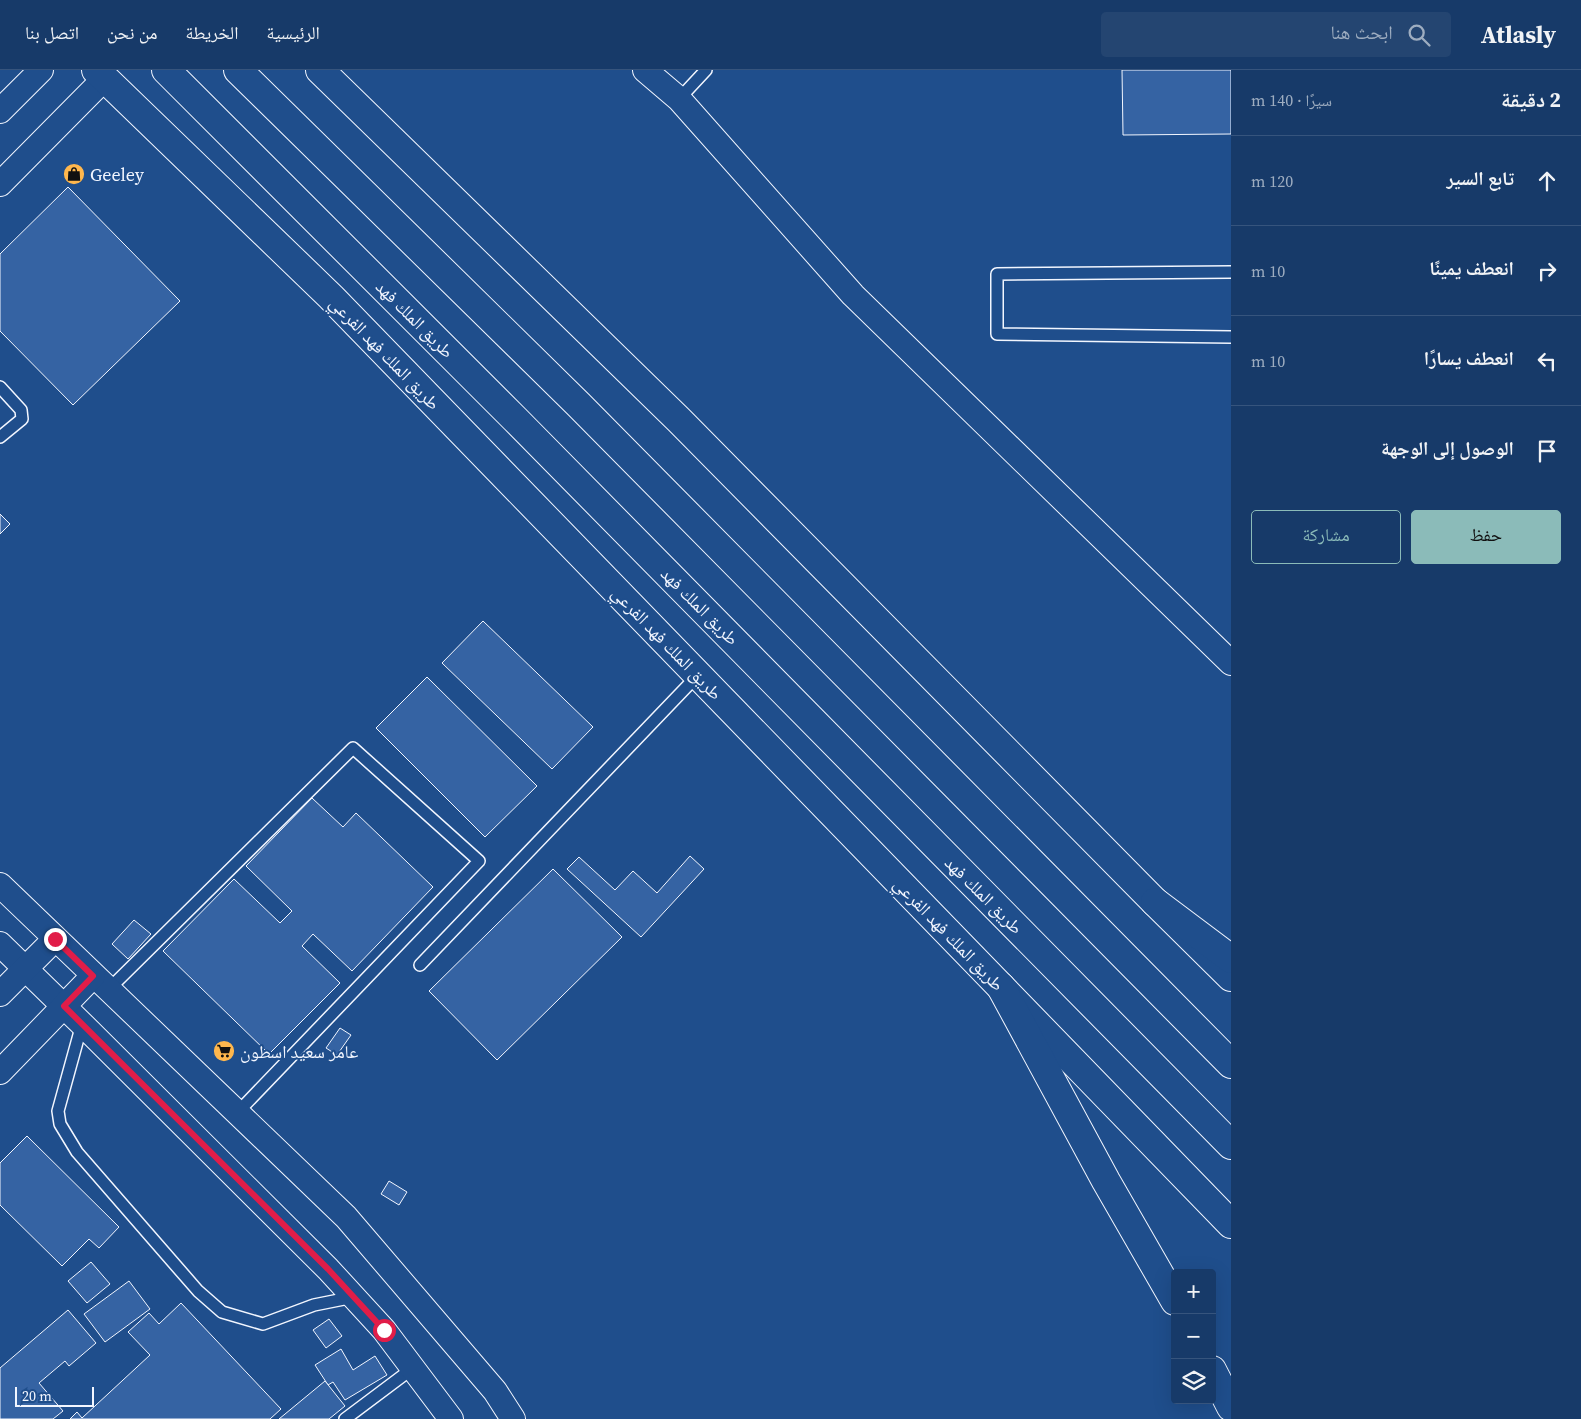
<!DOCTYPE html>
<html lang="ar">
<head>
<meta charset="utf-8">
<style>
  :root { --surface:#173a69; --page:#244571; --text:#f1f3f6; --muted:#9eadc0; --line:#36547d; --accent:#8bbbb9 }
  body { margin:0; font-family:"Source Serif 4","Noto Naskh Arabic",serif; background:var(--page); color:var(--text); direction:rtl }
  .controls { position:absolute; right:15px; bottom:15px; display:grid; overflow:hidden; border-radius:5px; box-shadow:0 5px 20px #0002 }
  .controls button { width:45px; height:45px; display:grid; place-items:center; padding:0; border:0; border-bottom:1px solid var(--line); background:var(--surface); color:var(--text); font:25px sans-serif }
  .scale { position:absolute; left:15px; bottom:12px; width:79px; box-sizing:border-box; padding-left:5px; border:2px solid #f2f6ff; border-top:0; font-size:14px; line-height:18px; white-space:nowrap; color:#f2f6ff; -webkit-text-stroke:4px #1f4e8c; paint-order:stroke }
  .stop { position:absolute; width:15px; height:15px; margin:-11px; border:4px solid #e11d48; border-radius:50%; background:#fff }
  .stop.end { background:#e11d48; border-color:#fff; box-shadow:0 1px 5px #0008 }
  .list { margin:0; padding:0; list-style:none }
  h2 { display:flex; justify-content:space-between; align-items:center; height:65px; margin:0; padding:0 20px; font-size:21px }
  h2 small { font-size:16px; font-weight:400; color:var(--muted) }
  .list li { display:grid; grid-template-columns:32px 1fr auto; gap:15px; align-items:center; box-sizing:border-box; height:90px; padding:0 20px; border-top:1px solid var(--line) }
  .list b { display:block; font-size:19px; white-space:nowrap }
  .list em { font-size:16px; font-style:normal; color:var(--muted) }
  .actions { display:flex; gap:10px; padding:15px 20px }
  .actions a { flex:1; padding:11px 0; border:1px solid var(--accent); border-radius:5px; text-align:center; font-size:18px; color:var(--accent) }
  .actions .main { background:var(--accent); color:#111 }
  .icon { flex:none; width:28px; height:28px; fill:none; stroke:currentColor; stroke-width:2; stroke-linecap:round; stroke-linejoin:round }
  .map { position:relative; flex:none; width:1231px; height:1349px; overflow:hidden; direction:ltr }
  header { display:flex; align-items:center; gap:30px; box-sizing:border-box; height:70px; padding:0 25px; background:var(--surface); border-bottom:1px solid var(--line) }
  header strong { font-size:24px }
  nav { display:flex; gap:28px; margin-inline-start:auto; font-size:18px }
  .search { width:350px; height:45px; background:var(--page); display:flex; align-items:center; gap:12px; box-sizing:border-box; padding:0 18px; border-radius:5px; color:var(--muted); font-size:19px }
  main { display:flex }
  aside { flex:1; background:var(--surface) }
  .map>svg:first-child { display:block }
  .building { fill:#3563a3; stroke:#f2f6ff }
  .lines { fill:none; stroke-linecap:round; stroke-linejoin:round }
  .lane-casing { stroke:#f2f6ff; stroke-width:14 }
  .street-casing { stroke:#f2f6ff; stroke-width:26 }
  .secondary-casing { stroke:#f2f6ff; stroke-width:30 }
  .primary-casing { stroke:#f2f6ff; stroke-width:30 }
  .highway-casing { stroke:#f2f6ff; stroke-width:30 }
  .lane { stroke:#1f4e8c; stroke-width:11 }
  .street { stroke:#1f4e8c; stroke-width:24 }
  .secondary { stroke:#1f4e8c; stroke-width:28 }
  .primary { stroke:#1f4e8c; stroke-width:28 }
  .highway { stroke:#1f4e8c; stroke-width:28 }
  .route { stroke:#e11d48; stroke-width:6 }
  .labels { text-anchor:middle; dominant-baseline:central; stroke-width:4; stroke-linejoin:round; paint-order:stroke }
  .poi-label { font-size:18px; fill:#f2f6ff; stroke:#1f4e8c; text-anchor:start }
  .street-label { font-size:18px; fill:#f2f6ff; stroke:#1f4e8c }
</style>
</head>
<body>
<header>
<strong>Atlasly</strong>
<div class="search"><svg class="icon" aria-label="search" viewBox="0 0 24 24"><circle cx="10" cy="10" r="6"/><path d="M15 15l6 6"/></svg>ابحث هنا</div>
<nav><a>الرئيسية</a><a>الخريطة</a><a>من نحن</a><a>اتصل بنا</a></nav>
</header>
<main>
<aside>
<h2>2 دقيقة<small>سيرًا · 140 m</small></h2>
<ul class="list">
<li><svg class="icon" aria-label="ahead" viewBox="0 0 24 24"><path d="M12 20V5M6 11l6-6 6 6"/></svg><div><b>تابع السير</b></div><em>120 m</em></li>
<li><svg class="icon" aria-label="right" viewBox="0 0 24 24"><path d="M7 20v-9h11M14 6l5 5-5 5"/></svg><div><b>انعطف يمينًا</b></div><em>10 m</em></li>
<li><svg class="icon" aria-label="left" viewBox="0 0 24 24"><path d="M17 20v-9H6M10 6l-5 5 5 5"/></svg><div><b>انعطف يسارًا</b></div><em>10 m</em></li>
<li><svg class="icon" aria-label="arrive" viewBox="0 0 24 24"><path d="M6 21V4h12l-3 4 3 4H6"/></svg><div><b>الوصول إلى الوجهة</b></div></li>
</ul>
<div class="actions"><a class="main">حفظ</a><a>مشاركة</a></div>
</aside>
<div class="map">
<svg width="1231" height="1349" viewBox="0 0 1231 1349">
  <rect width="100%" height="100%" fill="#1f4e8c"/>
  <g class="building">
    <path d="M 1122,0 L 1231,0 L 1231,64 L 1123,65 Z"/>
    <path d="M 68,117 L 180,231 L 73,335 L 0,261 L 0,184 Z"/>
    <path d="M 0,444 L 10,454 L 0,464 Z"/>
    <path d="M 483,551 L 593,657 L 552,699 L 442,593 Z"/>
    <path d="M 427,607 L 537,716 L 485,767 L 376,658 Z"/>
    <path d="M 312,728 L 343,757 L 356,743 L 433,817 L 352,901 L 313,864 L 302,876 L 340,913 L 269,984 L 163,881 L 234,809 L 280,853 L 292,841 L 246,796 Z"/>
    <path d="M 690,786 L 704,799 L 641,867 L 567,799 L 579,787 L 615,820 L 633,801 L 657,823 Z"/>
    <path d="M 553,799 L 622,867 L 497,990 L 429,921 Z"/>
    <path d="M 134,850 L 151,864 L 128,889 L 112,874 Z"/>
    <path d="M 340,958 L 351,965 L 337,985 L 326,978 Z"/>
    <path d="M 27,1066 L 119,1157 L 99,1178 L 89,1169 L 62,1196 L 0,1135 L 0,1093 Z"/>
    <path d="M 389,1111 L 407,1122 L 399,1135 L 381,1124 Z"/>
    <path d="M 91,1192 L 110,1214 L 87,1233 L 68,1211 Z"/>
    <path d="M 129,1211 L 150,1239 L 105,1272 L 84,1244 Z"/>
    <path d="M 181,1233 L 281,1339 L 270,1349 L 70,1349 L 77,1342 L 82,1348 L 150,1285 L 128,1262 L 149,1243 L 159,1254 Z"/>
    <path d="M 68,1240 L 96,1273 L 69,1296 L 65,1291 L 39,1313 L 63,1341 L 53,1349 L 0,1349 L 0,1298 Z"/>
    <path d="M 329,1249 L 342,1266 L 326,1278 L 313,1260 Z"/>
    <path d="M 341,1279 L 353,1300 L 375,1286 L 387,1305 L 345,1330 L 333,1312 L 328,1315 L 315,1295 Z"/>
    <path d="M 325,1311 L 345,1336 L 329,1349 L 279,1349 Z"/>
  </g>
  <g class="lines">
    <g class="lane-casing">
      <g id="lane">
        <path d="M 679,29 L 706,0"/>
        <path d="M 1231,202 L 997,204 L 997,264 L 1231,267"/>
        <path d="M 0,317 L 21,340 L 22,349 L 0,367"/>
        <path d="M 420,895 L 698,605"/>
        <path d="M 108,920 L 353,678 L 479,791 L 237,1043"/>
        <path d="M 82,954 L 58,1041 L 60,1054 L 77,1082 L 198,1221 L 222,1242 L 263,1254 L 314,1235 L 354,1227"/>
        <path d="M 345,1349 L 413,1298"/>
      </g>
    </g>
    <g class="street-casing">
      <g id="street">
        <path d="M 645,0 L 679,29 L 853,225 L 1231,593"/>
        <path d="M 0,41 L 41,0"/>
        <path d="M 0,114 L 105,8"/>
        <path d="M 0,815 L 346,1147 L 495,1321 L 513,1349"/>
        <path d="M 0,874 L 82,954 L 328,1199 L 384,1260 L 451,1349"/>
        <path d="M 0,924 L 55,869"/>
        <path d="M 0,1002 L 93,906"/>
      </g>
    </g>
    <g class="secondary-casing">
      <g id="secondary">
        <path d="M 96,0 L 331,227 L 1231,1154"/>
        <path d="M 320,0 L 679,350 L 1155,832 L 1231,907"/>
      </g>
    </g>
    <g class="primary-casing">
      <g id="primary">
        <path d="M 1155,832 L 1231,889"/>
        <path d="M 1001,917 L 1106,1111 L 1175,1231"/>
        <path d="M 1212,1300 L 1231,1337"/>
      </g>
    </g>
    <g class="highway-casing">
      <g id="highway">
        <path d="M 166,0 L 515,349 L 1231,1075"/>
        <path d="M 238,0 L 578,334 L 1231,994"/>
      </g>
    </g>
    <use href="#lane" class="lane"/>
    <use href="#street" class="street"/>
    <use href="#secondary" class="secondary"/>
    <use href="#primary" class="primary"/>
    <use href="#highway" class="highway"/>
  </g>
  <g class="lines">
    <path class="route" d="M 55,869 L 93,906 L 64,936 L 328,1199 L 384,1260"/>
  </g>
  <defs>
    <g id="shop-disc" transform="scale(1.125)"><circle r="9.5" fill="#ffb74d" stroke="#1f4e8c"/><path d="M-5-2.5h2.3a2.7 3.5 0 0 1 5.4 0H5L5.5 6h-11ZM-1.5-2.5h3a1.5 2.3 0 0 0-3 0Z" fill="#111"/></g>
    <g id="supermarket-disc" transform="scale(1.125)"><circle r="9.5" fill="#ffb74d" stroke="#1f4e8c"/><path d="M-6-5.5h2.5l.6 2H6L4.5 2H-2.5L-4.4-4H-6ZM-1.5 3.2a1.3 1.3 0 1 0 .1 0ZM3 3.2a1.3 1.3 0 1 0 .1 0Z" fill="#111"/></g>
  </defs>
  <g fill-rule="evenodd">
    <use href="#shop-disc" x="74" y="104"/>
    <use href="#supermarket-disc" x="224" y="981"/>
  </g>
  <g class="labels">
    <g class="poi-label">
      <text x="90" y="104">Geeley</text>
      <text x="240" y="981">عامر سعيد اسطون</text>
    </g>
    <g class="street-label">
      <text transform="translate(415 249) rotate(45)">طريق الملك فهد</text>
      <text transform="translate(385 283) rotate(46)">طريق الملك فهد الفرعي</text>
      <text transform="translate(700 536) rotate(45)">طريق الملك فهد</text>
      <text transform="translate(667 573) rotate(46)">طريق الملك فهد الفرعي</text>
      <text transform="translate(984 825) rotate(45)">طريق الملك فهد</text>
      <text transform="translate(949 864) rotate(46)">طريق الملك فهد الفرعي</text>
    </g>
  </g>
</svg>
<div class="controls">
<button>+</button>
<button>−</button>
<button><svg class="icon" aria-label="layers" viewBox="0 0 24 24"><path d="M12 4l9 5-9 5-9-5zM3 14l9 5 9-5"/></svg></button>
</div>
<div class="scale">20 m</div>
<div class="stop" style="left:384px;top:1260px"></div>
<div class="stop end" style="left:55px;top:869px"></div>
</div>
</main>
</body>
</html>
